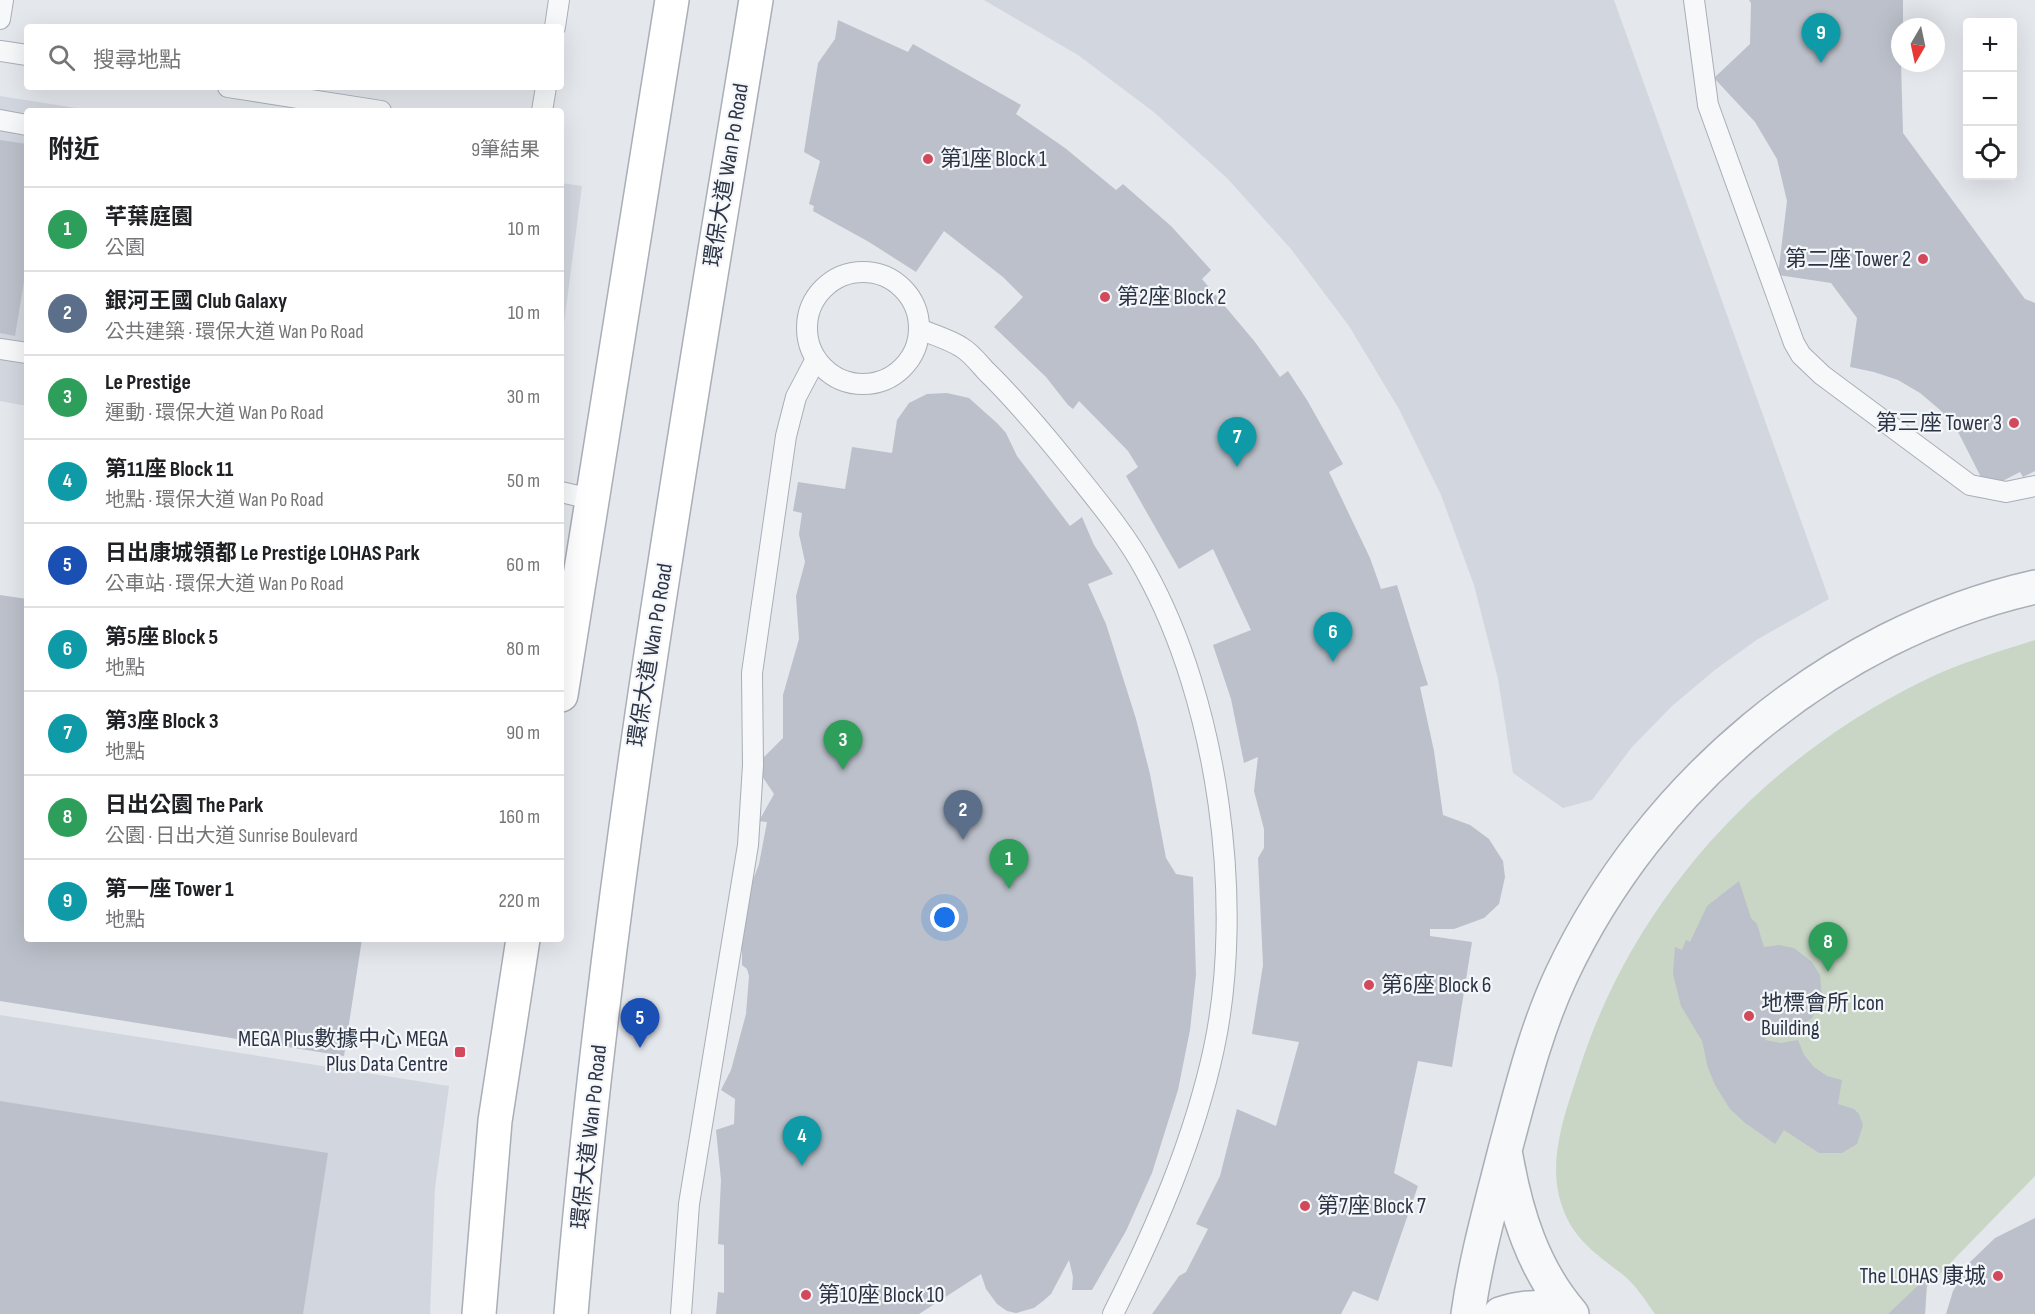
<!DOCTYPE html>
<html lang="zh-TW">
<head>
<meta charset="utf-8">
<style>
  :root { --surface:#fff; --page:#f2f2f2; --text:#202124; --muted:#757577; --line:#e0e0e0; --accent:#d1495b }
  body { margin:0; font-family:"Sofia Sans Condensed","Noto Sans TC",sans-serif; background:var(--page); color:var(--text) }
  .controls { position:absolute; right:18px; top:18px; display:grid; overflow:hidden; border-radius:6px; box-shadow:0 6px 24px #0002 }
  .controls button { width:54px; height:54px; display:grid; place-items:center; padding:0; border:0; border-bottom:2px solid var(--line); background:var(--surface); color:var(--text); font:30px sans-serif }
  .compass { position:absolute; left:1891px; top:18px; width:54px; height:54px; border-radius:50%; background:var(--surface); box-shadow:0 6px 24px #0002; rotate:189deg }
  .you { position:absolute; left:945px; top:918px; width:21px; height:21px; margin:-15px; border:4px solid #fff; border-radius:50%; background:#1a73e8; box-shadow:0 0 0 9px #1a73e833 }
  .badge { display:grid; place-items:center; width:39px; height:39px; border-radius:50%; background:var(--accent); color:#fff; font-size:20px; font-weight:700 }
  .pin { position:absolute; translate:-50% -50px; filter:drop-shadow(0 2px 3px #0008) }
  .pin::after { content:''; position:absolute; top:32px; width:21px; height:18px; background:inherit; clip-path:polygon(0 0,100% 0,50% 100%) }
  .list { margin:0; padding:0; list-style:none }
  h2 { display:flex; justify-content:space-between; align-items:center; height:78px; margin:0; padding:0 24px; font-size:26px }
  h2 small { font-size:20px; font-weight:400; color:var(--muted) }
  .list li { display:grid; grid-template-columns:39px 1fr auto; gap:18px; align-items:center; box-sizing:border-box; height:84px; padding:0 24px; border-top:2px solid var(--line) }
  .list b { display:block; font-size:22px; white-space:nowrap }
  .list p { margin:0; font-size:20px; white-space:nowrap; color:var(--muted) }
  .list em { font-size:20px; font-style:normal; color:var(--muted) }
  .icon { flex:none; width:33px; height:33px; fill:none; stroke:currentColor; stroke-width:2; stroke-linecap:round; stroke-linejoin:round }
  .map { position:relative; flex:none; width:2035px; height:1314px; overflow:hidden }
  .search { position:absolute; background:var(--surface); box-shadow:0 6px 24px #0002; left:24px; top:24px; width:540px; height:66px; display:flex; align-items:center; gap:15px; box-sizing:border-box; padding:0 21px; border-radius:6px; color:var(--muted); font-size:22px }
  .panel { position:absolute; background:var(--surface); box-shadow:0 6px 24px #0002; left:24px; top:108px; width:540px; height:834px; border-radius:6px }
  .map>svg:first-child { display:block }
  .built { fill:#d2d6de }
  .green { fill:#c9d6c5 }
  .building { fill:#bbc0ca }
  .lines { fill:none; stroke-linecap:round; stroke-linejoin:round }
  .lane-casing { stroke:#a9aeb7; stroke-width:22 }
  .street-casing { stroke:#a9aeb7; stroke-width:36 }
  .secondary-casing { stroke:#a9aeb7; stroke-width:36 }
  .lane { stroke:#f7f8fa; stroke-width:20 }
  .street { stroke:#f7f8fa; stroke-width:33 }
  .secondary { stroke:#fff; stroke-width:33 }
  .poi-dot { fill:#d1495b; stroke:#f4f6f9; stroke-width:2 }
  .labels { text-anchor:middle; dominant-baseline:central; stroke-width:4.5; stroke-linejoin:round; paint-order:stroke }
  .poi-label { font-size:22px; fill:#2b3445; stroke:#f4f6f9; text-anchor:start }
  .street-label { font-size:22px; fill:#2b3445; stroke:#f4f6f9 }
</style>
</head>
<body>
<div class="map">
<svg width="2035" height="1314" viewBox="0 0 2035 1314">
  <rect width="100%" height="100%" fill="#e4e7ec"/>
  <g class="built">
    <path d="M 984,0 L 1614,0 L 1829,599 L 1758,639 L 1716,669 L 1672,706 L 1632,747 L 1592,800 L 1563,808 L 1513,773 L 1498,679 L 1474,585 L 1441,495 L 1399,409 L 1349,326 L 1291,249 L 1227,178 L 1155,113 L 1078,55 Z"/>
    <path d="M 0,96 L 95,111 L 27,111 L 27,406 L 0,401 Z"/>
    <path d="M 561,183 L 582,186 L 561,346 Z"/>
    <path d="M 0,1015 L 449,1086 L 435,1188 L 430,1314 L 0,1314 Z"/>
  </g>
  <path class="green" d="M 2035,640 L 2035,1176 L 1927,1287 L 1925,1314 L 1655,1314 C 1645,1300 1636,1285 1622,1274 C 1592,1251 1569,1236 1559,1196 C 1549,1153 1567,1108 1580,1067 C 1635,897 1764,758 1925,680 C 1960,663 1998,652 2035,640 Z"/>
  <g class="building">
    <path d="M 1749,0 L 1903,0 L 1903,27 L 1900,27 L 1903,133 L 2025,299 L 2035,303 L 2035,471 L 2023,477 L 2020,472 L 1987,489 L 1955,426 L 1939,409 L 1920,393 L 1898,380 L 1874,372 L 1850,367 L 1857,318 L 1831,283 L 1778,275 L 1787,201 L 1777,159 L 1755,122 L 1714,78 L 1750,44 L 1751,3 Z"/>
    <path d="M 838,20 L 908,52 L 913,44 L 1021,105 L 1016,114 L 1065,148 L 1116,190 L 1123,184 L 1171,226 L 1211,270 L 1202,279 L 1255,342 L 1280,377 L 1288,371 L 1307,400 L 1343,464 L 1329,472 L 1370,558 L 1381,589 L 1397,585 L 1428,685 L 1420,687 L 1434,751 L 1443,815 L 1470,825 L 1489,839 L 1503,861 L 1505,877 L 1499,904 L 1484,918 L 1454,929 L 1430,929 L 1430,936 L 1472,942 L 1452,1067 L 1418,1061 L 1394,1173 L 1418,1186 L 1378,1301 L 1353,1291 L 1341,1314 L 1152,1314 L 1179,1276 L 1186,1272 L 1208,1229 L 1196,1224 L 1220,1176 L 1237,1109 L 1276,1126 L 1299,1042 L 1252,1034 L 1263,965 L 1258,858 L 1264,848 L 1264,829 L 1254,791 L 1258,757 L 1244,763 L 1231,699 L 1213,645 L 1251,630 L 1213,549 L 1179,569 L 1126,476 L 1138,467 L 1128,451 L 1079,401 L 1073,409 L 1068,405 L 1046,377 L 994,327 L 1023,297 L 1003,277 L 944,231 L 916,272 L 869,242 L 813,211 L 814,206 L 809,204 L 820,161 L 804,152 L 818,63 L 835,39 Z"/>
    <path d="M 0,140 L 27,144 L 27,263 L 15,336 L 0,333 Z"/>
    <path d="M 947,393 L 969,398 L 998,424 L 1006,433 L 1017,456 L 1070,526 L 1082,517 L 1094,545 L 1113,574 L 1088,584 L 1106,624 L 1136,719 L 1150,774 L 1166,858 L 1176,874 L 1193,877 L 1196,975 L 1190,1030 L 1178,1090 L 1152,1173 L 1126,1231 L 1092,1290 L 1072,1290 L 1073,1277 L 1069,1260 L 1051,1294 L 1043,1301 L 1034,1308 L 1016,1313 L 1007,1311 L 997,1304 L 986,1289 L 981,1274 L 919,1314 L 716,1314 L 718,1292 L 724,1293 L 724,1245 L 718,1244 L 721,1180 L 716,1130 L 734,1124 L 735,1099 L 721,1090 L 731,1070 L 746,1014 L 749,976 L 747,969 L 742,965 L 742,919 L 744,904 L 759,864 L 767,822 L 759,821 L 774,794 L 760,773 L 761,760 L 783,738 L 783,695 L 799,639 L 796,596 L 805,562 L 799,534 L 802,513 L 793,511 L 798,482 L 845,489 L 852,447 L 892,453 L 897,420 L 909,403 L 927,394 Z"/>
    <path d="M 0,595 L 27,599 L 27,939 L 362,939 L 344,1056 L 0,1001 Z"/>
    <path d="M 1739,881 L 1751,918 L 1757,924 L 1764,947 L 1779,945 L 1794,948 L 1812,962 L 1820,975 L 1822,998 L 1812,1018 L 1794,1032 L 1779,1035 L 1766,1033 L 1765,1040 L 1781,1043 L 1798,1040 L 1804,1055 L 1814,1067 L 1827,1076 L 1842,1080 L 1838,1104 L 1854,1109 L 1859,1114 L 1863,1125 L 1857,1144 L 1842,1153 L 1819,1153 L 1784,1130 L 1775,1144 L 1744,1122 L 1730,1109 L 1715,1085 L 1708,1068 L 1702,1041 L 1681,1006 L 1673,974 L 1675,947 L 1682,950 L 1686,940 L 1690,942 L 1707,906 Z"/>
    <path d="M 0,1101 L 328,1153 L 303,1314 L 0,1314 Z"/>
    <path d="M 2035,1218 L 2035,1314 L 1946,1314 L 1953,1291 L 1970,1262 L 1995,1238 Z"/>
    <path d="M 1927,1277 L 1925,1314 L 1888,1314 Z"/>
  </g>
  <g class="lines">
    <g class="lane-casing">
      <g id="lane">
        <path d="M 1694,0 L 1708,105 L 1794,343 L 1801,355 L 1822,375 L 1970,485 L 2006,492 L 2035,486"/>
        <path d="M 0,19 L 3,0"/>
        <path d="M 555,27 L 559,0"/>
        <path d="M 0,51 L 27,55"/>
        <path d="M 228,87 L 381,111"/>
        <path d="M 542,111 L 546,87"/>
        <path d="M 0,120 L 27,125"/>
        <circle cx="863" cy="328" r="56"/>
        <path d="M 920,329 C 933,335 949,339 961,347 C 970,352 978,362 985,370 C 1017,401 1045,435 1073,470 C 1097,500 1127,536 1145,570 C 1218,701 1245,902 1214,1048 C 1194,1141 1155,1230 1113,1314"/>
        <path d="M 0,349 L 27,353"/>
        <path d="M 561,492 L 591,499"/>
        <path d="M 681,1314 L 689,1204 L 748,845 L 753,765 L 752,673 L 786,436 L 796,397 L 816,359"/>
      </g>
    </g>
    <g class="street-casing">
      <g id="street">
        <path d="M 1506,1156 C 1516,1213 1533,1269 1572,1314"/>
        <path d="M 1468,1314 C 1476,1258 1491,1205 1505,1150 C 1521,1091 1535,1032 1561,976 C 1649,787 1830,633 2035,587"/>
        <path d="M 1500,1314 C 1525,1306 1543,1305 1567,1314"/>
      </g>
    </g>
    <g class="secondary-casing">
      <g id="secondary">
        <path d="M 561,695 L 672,0"/>
        <path d="M 479,1314 L 495,1121 L 523,939"/>
        <path d="M 571,1314 C 608,873 685,436 756,0"/>
      </g>
    </g>
    <use href="#lane" class="lane"/>
    <use href="#street" class="street"/>
    <use href="#secondary" class="secondary"/>
  </g>
  <g class="poi-dot">
    <circle cx="928" cy="159" r="6"/>
    <circle cx="1923" cy="259" r="6"/>
    <circle cx="1105" cy="297" r="6"/>
    <circle cx="2014" cy="423" r="6"/>
    <circle cx="1369" cy="985" r="6"/>
    <circle cx="1749" cy="1016" r="6"/>
    <rect x="454" y="1046" width="12" height="12" rx="3"/>
    <circle cx="1305" cy="1206" r="6"/>
    <circle cx="1998" cy="1276" r="6"/>
    <circle cx="806" cy="1295" r="6"/>
  </g>
  <g class="labels">
    <g class="poi-label">
      <text x="940" y="159">第1座 Block 1</text>
      <text x="1911" y="259" text-anchor="end">第二座 Tower 2</text>
      <text x="1117" y="297">第2座 Block 2</text>
      <text x="2002" y="423" text-anchor="end">第三座 Tower 3</text>
      <text x="1381" y="985">第6座 Block 6</text>
      <text x="1761" y="1003">地標會所 Icon<tspan x="1761" dy="25">Building</tspan></text>
      <text x="448" y="1039" text-anchor="end">MEGA Plus數據中心 MEGA<tspan x="448" dy="25">Plus Data Centre</tspan></text>
      <text x="1317" y="1206">第7座 Block 7</text>
      <text x="1986" y="1276" text-anchor="end">The LOHAS 康城</text>
      <text x="818" y="1295">第10座 Block 10</text>
    </g>
    <g class="street-label">
      <text transform="translate(727 175) rotate(-81)">環保大道 Wan Po Road</text>
      <text transform="translate(651 655) rotate(-81)">環保大道 Wan Po Road</text>
      <text transform="translate(590 1137) rotate(-84)">環保大道 Wan Po Road</text>
    </g>
  </g>
</svg>
<div class="controls">
<button>+</button>
<button>−</button>
<button><svg class="icon" aria-label="locate" viewBox="0 0 24 24"><circle cx="12" cy="12" r="6"/><path d="M12 2v4M12 18v4M2 12h4M18 12h4"/></svg></button>
</div>
<svg class="compass" viewBox="-18 -18 36 36"><path d="M0-13l5 13h-10z" fill="#e53935"/><path d="M0 13l5-13h-10z" fill="#757577"/></svg>
<div class="you"></div>
<div class="pin badge" style="left:1009px;top:889px;background:#2e9e5b">1</div>
<div class="pin badge" style="left:963px;top:840px;background:#5c6f8a">2</div>
<div class="pin badge" style="left:843px;top:770px;background:#2e9e5b">3</div>
<div class="pin badge" style="left:802px;top:1166px;background:#0f9aa8">4</div>
<div class="pin badge" style="left:640px;top:1048px;background:#1a4fb4">5</div>
<div class="pin badge" style="left:1333px;top:662px;background:#0f9aa8">6</div>
<div class="pin badge" style="left:1237px;top:467px;background:#0f9aa8">7</div>
<div class="pin badge" style="left:1828px;top:972px;background:#2e9e5b">8</div>
<div class="pin badge" style="left:1821px;top:63px;background:#0f9aa8">9</div>
<div class="search"><svg class="icon" aria-label="search" viewBox="0 0 24 24"><circle cx="10" cy="10" r="6"/><path d="M15 15l6 6"/></svg>搜尋地點</div>
<section class="panel">
<h2>附近<small>9筆結果</small></h2>
<ul class="list">
<li><span class="badge" style="background:#2e9e5b">1</span><div><b>芊葉庭園</b><p>公園</p></div><em>10 m</em></li>
<li><span class="badge" style="background:#5c6f8a">2</span><div><b>銀河王國 Club Galaxy</b><p>公共建築 · 環保大道 Wan Po Road</p></div><em>10 m</em></li>
<li><span class="badge" style="background:#2e9e5b">3</span><div><b>Le Prestige</b><p>運動 · 環保大道 Wan Po Road</p></div><em>30 m</em></li>
<li><span class="badge" style="background:#0f9aa8">4</span><div><b>第11座 Block 11</b><p>地點 · 環保大道 Wan Po Road</p></div><em>50 m</em></li>
<li><span class="badge" style="background:#1a4fb4">5</span><div><b>日出康城領都 Le Prestige LOHAS Park</b><p>公車站 · 環保大道 Wan Po Road</p></div><em>60 m</em></li>
<li><span class="badge" style="background:#0f9aa8">6</span><div><b>第5座 Block 5</b><p>地點</p></div><em>80 m</em></li>
<li><span class="badge" style="background:#0f9aa8">7</span><div><b>第3座 Block 3</b><p>地點</p></div><em>90 m</em></li>
<li><span class="badge" style="background:#2e9e5b">8</span><div><b>日出公園 The Park</b><p>公園 · 日出大道 Sunrise Boulevard</p></div><em>160 m</em></li>
<li><span class="badge" style="background:#0f9aa8">9</span><div><b>第一座 Tower 1</b><p>地點</p></div><em>220 m</em></li>
</ul>
</section>
</div>
</body>
</html>
